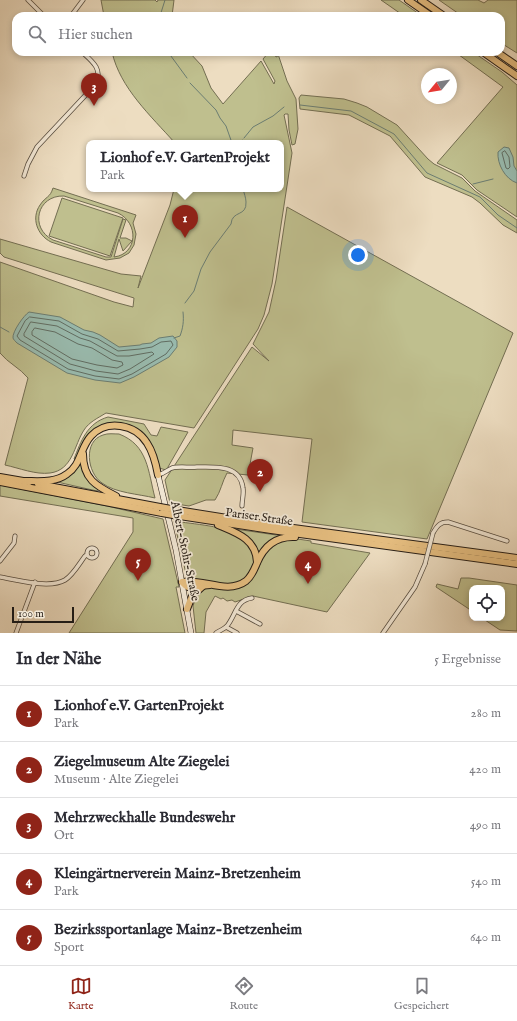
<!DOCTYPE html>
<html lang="de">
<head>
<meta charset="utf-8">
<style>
  :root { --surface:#fff; --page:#f2f2f3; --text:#2b2b33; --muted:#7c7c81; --line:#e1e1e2; --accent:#8f2418 }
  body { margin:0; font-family:"IM FELL English",serif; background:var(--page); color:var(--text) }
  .controls { position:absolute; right:12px; bottom:12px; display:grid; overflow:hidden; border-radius:8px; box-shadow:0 2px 6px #0003 }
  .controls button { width:36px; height:36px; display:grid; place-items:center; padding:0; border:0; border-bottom:1px solid var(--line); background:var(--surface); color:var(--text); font:20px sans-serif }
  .compass { position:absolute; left:421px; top:68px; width:36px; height:36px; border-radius:50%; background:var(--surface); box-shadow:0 2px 6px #0003; rotate:240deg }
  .scale { position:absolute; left:12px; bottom:10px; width:62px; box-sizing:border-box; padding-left:4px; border:2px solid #271e16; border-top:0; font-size:11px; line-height:14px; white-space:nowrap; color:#271e16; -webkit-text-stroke:3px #f3e9d7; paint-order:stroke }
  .you { position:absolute; left:358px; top:255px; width:14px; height:14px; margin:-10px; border:3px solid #fff; border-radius:50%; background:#1a73e8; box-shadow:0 0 0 6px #1a73e833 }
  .badge { display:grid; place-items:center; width:26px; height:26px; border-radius:50%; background:var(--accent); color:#fff; font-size:13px; font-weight:700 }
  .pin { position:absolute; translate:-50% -33px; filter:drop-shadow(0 1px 2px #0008) }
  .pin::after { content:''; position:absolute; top:21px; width:14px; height:12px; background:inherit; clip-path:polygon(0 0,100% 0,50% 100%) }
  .popup { position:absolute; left:86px; top:140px; width:198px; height:52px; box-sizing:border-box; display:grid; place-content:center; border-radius:8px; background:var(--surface); filter:drop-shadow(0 1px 3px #0005); font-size:13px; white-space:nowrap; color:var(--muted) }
  .popup b { font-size:15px; color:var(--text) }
  .popup::after { content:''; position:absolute; left:50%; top:100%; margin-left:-8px; border:8px solid transparent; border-top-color:var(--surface) }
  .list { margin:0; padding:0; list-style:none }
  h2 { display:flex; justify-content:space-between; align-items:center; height:52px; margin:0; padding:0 16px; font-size:17px }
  h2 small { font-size:13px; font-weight:400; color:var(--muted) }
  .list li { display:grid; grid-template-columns:26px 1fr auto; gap:12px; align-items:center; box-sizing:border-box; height:56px; padding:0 16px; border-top:1px solid var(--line) }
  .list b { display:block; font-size:15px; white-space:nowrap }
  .list p { margin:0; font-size:13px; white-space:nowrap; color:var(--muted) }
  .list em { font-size:13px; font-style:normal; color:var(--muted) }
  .icon { flex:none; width:22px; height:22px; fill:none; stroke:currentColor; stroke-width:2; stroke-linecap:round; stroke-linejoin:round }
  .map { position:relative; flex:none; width:517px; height:633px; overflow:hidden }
  .search { position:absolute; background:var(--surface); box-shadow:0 2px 6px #0003; left:12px; right:12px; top:12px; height:44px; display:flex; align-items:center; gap:10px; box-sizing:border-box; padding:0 14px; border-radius:12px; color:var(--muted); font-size:15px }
  .sheet { height:332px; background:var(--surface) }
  nav { display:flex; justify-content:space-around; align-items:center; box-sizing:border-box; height:56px; border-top:1px solid var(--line); background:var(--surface); font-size:11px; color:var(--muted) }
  nav a { display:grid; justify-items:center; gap:2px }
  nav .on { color:var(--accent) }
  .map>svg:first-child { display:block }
  .green { fill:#bfbf8e; stroke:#736e52; fill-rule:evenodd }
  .water { fill:#99bcb0; stroke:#6b7d72 }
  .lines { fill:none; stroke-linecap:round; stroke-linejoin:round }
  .shore { stroke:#606d63; stroke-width:1 }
  .stream { stroke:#6b7d72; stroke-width:1 }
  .street-casing { stroke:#584e41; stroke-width:5 }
  .secondary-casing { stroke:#271e16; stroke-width:6 }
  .highway-casing { stroke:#271e16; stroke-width:8 }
  .street { stroke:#f3e9d7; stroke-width:3.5 }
  .secondary { stroke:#f3e9d7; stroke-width:5 }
  .highway { stroke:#e6be80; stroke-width:6 }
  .street-bridge-casing { stroke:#584e41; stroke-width:5; stroke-linecap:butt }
  .highway-bridge-casing { stroke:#271e16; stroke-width:8; stroke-linecap:butt }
  .street-bridge { stroke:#f3e9d7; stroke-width:3.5 }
  .highway-bridge { stroke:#e6be80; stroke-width:6 }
  .labels { text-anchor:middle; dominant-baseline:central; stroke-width:3.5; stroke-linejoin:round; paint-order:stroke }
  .street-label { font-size:12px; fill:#271e16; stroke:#f3e9d7 }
</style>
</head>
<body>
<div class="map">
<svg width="517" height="633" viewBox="0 0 517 633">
  <rect width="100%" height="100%" fill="#edddc1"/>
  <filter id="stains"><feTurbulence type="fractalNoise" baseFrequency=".005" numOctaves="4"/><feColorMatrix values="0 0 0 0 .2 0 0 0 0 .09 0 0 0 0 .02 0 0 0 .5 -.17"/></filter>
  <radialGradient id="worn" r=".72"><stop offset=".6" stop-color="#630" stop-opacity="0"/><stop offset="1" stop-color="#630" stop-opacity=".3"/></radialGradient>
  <g class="green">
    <path d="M 101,0 L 155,0 L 157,2 L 158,0 L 174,0 L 172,16 L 104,16 Z"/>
    <path d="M 381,0 L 399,0 L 422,16 L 404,16 Z"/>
    <path d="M 439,0 L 478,0 L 484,3 L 488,0 L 517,0 L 517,53 L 501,43 L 501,16 L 462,16 Z"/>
    <path d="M 112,52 L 189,52 L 202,66 L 211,88 L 223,104 L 261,61 L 274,84 L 275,81 L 263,59 L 269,52 L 275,52 L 275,56 L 277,57 L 278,54 L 287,81 L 296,99 L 298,129 L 295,144 L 292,145 L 289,130 L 288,114 L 285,114 L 284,115 L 292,153 L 272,284 L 264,315 L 258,329 L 194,428 L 106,413 C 98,418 89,422 84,430 C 74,445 73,470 50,473 C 36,475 19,468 5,465 L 28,378 C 20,368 8,363 0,353 L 0,262 L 114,302 L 133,307 L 134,298 L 4,257 L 0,253 L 0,239 L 121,274 L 141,276 L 138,288 L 170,205 L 174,189 L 281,189 L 281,143 L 175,143 C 151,116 120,88 112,52 Z"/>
    <path d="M 455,52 L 473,52 L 502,72 L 517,85 L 517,217 L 477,190 L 462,175 L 437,163 L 503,87 Z"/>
    <path d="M 301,95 L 344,99 L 357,103 L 367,107 L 397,125 L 428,159 L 434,164 L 462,178 L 475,191 L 517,220 L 517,233 L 503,225 L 480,203 L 472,197 L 425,177 L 390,136 L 349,115 L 300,109 L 299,98 Z"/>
    <path d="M 53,188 L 136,215 L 133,223 L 136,234 L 134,245 L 129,253 L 120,258 L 106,260 L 51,242 C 37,235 31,218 40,205 C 46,196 50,198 53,188 ZM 64,196 L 118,213 C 139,223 138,254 114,257 L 119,239 L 123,251 L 132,241 L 126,238 L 120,238 L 126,220 L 123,219 L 111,257 L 106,257 L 53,240 C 29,228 37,195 64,196 Z"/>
    <path d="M 62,198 L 123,218 L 110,256 L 49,236 Z"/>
    <path d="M 287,207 L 471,309 L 513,333 L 427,539 L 302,522 L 312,439 L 233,430 L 232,445 L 253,448 L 248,475 L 227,473 C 222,482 221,491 215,500 L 206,500 L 189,506 L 170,503 L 165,480 L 252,347 L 269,361 L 253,344 L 269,312 L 276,280 Z"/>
    <path d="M 108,417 L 144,424 L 151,435 L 157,436 L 161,427 L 188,432 L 168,467 L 168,469 L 166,470 L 159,468 L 137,431 L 100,427 L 77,460 L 74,459 C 81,441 87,423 108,417 Z"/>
    <path d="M 119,434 C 148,445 148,471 155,498 C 139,494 115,493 102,483 C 87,473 83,441 103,435 C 108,433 114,434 119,434 Z"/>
    <path d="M 79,463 L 81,463 L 98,489 L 97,491 L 57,482 Z"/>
    <path d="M 0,485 L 107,506 L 163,519 L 179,587 L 176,587 L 185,633 L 69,633 L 133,532 L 133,518 L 0,496 Z"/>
    <path d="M 174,521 C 192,524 227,526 240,536 C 259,550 260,578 235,584 C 221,587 205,581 192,578 L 186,574 Z"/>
    <path d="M 235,529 L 283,536 L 259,555 C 254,542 247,536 235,529 Z"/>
    <path d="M 291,538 L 311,541 L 311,543 L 370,553 L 327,612 L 253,596 L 235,602 L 232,600 L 227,601 L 223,598 L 221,599 L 215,596 L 206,612 L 204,633 L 196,633 L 193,606 L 196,597 L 204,588 L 251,580 C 260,569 261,553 273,545 C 277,541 285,540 291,538 Z"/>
    <path d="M 461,578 L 469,578 L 517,585 L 517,631 L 500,630 L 482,618 L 502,618 L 502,588 L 472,588 L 472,611 L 436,587 L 437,584 L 458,589 Z"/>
  </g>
  <g class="water">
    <path d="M 504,147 L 509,148 L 513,157 L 514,166 L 517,171 L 517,183 C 505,179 497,164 498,152 Z"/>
    <path d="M 29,312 L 60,317 L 84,330 L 93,332 L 100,335 L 119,347 L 140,345 L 142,344 L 151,343 L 159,338 L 173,336 L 177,341 L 177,347 L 169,357 L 134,377 L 120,383 L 95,380 L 67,373 L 17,343 C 16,342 13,339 13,338 C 12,332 24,315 29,312 Z"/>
  </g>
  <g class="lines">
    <g class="shore">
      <path d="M 505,151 L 509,157 L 510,167 L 508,169 L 506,168 L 502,153 Z"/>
      <path d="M 30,317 L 59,321 L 82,334 L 98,339 L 118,351 L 140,349 L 152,347 L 161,342 L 171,341 L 173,345 L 166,354 L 132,374 L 119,379 L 95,376 L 68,369 L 20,340 L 17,336 L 25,321 Z"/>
      <path d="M 31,322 L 57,326 L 80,338 L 90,341 L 117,356 L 129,356 L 152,352 L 154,354 L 130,369 L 118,374 L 96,371 L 70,364 L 24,336 L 24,334 Z"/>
      <path d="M 35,328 L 55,332 L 78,344 L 92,348 L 112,360 L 122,362 L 123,365 L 117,368 L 97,365 L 72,359 L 32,335 L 32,332 Z"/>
    </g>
    <g class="stream">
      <path d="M 160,16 L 165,0"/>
      <path d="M 168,52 L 187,78"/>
      <path d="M 190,83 L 216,110 L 220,118 L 226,126 L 232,143"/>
      <path d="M 300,105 L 351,111 L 394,134 L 427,173 L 480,197 L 498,215 L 517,228"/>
      <path d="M 244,138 L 253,127 L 273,116 L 284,107"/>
      <path d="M 239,143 L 242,140"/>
      <path d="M 473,184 L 493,179"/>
      <path d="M 185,303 L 194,291 L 201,269 L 210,252 L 231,224 C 232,210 247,217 246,202 C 246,198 244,193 243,189"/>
      <path d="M 0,327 L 9,332"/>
      <path d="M 174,338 L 180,336 C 183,328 184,321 183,312"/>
    </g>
    <g class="street-casing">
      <g id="street">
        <path d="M 28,0 L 44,16"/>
        <path d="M 71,16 L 83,0"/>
        <path d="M 24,176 L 28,164 L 37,147 L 96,84 C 103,69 92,61 82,52"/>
        <path d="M 158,475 C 164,474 167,470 172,468 C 179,466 190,468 197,467 C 214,467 240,464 243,488 C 244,494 242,500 242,506"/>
        <path d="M 433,533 C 437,526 440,522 448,522 L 507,541"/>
        <circle cx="92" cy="553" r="5"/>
        <path d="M 0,561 L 14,543 L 15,536"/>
        <path d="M 0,577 C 16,580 50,589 65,580 C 73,575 79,564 85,556 L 87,555"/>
        <path d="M 236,611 L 260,624"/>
        <path d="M 226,627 L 237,633"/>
        <path d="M 16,633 L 35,582"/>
        <path d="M 216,633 C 219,631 224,629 227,626 C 236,615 236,600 252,598"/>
        <path d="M 383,633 L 415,587 L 425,564"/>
      </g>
    </g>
    <g class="secondary-casing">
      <path id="secondary" d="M 158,475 L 176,550 L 191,633"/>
    </g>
    <g class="highway-casing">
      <g id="highway">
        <path d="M 408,0 L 431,16"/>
        <path d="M 421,0 L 444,16"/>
        <path d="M 483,52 L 517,76"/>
        <path d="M 497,52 L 517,66"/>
        <path d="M 83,454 C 83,479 96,486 116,496"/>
        <path d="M 0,477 L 29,482"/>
        <path d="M 25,481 C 39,481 55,483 67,474 C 81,465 80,448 91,436 C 107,419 135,424 147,443 C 153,452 156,464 158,475"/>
        <path d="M 0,482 L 162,513"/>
        <path d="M 38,484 L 160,507"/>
        <path d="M 171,509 L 271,525 L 517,558"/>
        <path d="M 173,515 L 271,530 L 517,564"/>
        <path d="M 218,525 C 237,533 256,539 257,562"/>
        <path d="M 210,585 L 188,587 L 185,585 L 182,582 C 203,578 227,595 246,581 C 252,576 254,570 257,563 C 264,546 276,536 295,537"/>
        <path d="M 187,609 L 192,596 L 203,586"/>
      </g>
    </g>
    <use href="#street" class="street"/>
    <use href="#secondary" class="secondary"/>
    <use href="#highway" class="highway"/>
    <g class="street-bridge-casing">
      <path id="street-bridge" d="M 425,564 L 433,533"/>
    </g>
    <g class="highway-bridge-casing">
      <g id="highway-bridge">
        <path d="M 160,507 L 171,509"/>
        <path d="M 162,513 L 173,515"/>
      </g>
    </g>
    <use href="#street-bridge" class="street-bridge"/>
    <use href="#highway-bridge" class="highway-bridge"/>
  </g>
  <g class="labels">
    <g class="street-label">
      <text transform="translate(259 517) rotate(8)">Pariser Straße</text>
      <text transform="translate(185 551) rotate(78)">Albert-Stohr-Straße</text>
    </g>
  </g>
  <rect width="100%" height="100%" filter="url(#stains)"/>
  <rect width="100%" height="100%" fill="url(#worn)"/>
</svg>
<div class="controls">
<button><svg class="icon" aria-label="locate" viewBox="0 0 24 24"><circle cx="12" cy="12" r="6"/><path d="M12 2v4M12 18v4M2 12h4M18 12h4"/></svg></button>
</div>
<svg class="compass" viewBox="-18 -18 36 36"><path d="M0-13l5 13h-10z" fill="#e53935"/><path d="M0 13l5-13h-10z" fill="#7c7c81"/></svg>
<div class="scale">100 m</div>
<div class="you"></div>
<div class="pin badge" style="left:185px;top:238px">1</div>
<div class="popup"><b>Lionhof e.V. GartenProjekt</b>Park</div>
<div class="pin badge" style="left:260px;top:492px">2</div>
<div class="pin badge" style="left:94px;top:106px">3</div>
<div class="pin badge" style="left:308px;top:584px">4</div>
<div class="pin badge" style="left:138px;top:581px">5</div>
<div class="search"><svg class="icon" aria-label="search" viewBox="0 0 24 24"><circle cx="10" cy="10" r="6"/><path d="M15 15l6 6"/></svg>Hier suchen</div>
</div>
<section class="sheet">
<h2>In der Nähe<small>5 Ergebnisse</small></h2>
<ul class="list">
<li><span class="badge">1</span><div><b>Lionhof e.V. GartenProjekt</b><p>Park</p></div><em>280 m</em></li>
<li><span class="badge">2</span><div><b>Ziegelmuseum Alte Ziegelei</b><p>Museum · Alte Ziegelei</p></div><em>420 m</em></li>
<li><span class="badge">3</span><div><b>Mehrzweckhalle Bundeswehr</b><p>Ort</p></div><em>490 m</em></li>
<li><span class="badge">4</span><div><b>Kleingärtnerverein Mainz-Bretzenheim</b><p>Park</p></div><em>540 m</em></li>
<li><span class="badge">5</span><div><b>Bezirkssportanlage Mainz-Bretzenheim</b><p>Sport</p></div><em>640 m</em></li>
</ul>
</section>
<nav>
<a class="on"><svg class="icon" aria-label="map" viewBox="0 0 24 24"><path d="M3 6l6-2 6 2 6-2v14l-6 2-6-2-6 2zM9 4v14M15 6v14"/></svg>Karte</a>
<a><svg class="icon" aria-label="directions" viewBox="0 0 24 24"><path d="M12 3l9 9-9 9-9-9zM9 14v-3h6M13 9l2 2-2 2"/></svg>Route</a>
<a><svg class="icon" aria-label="saved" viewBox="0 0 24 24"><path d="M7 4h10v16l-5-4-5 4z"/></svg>Gespeichert</a>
</nav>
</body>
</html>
